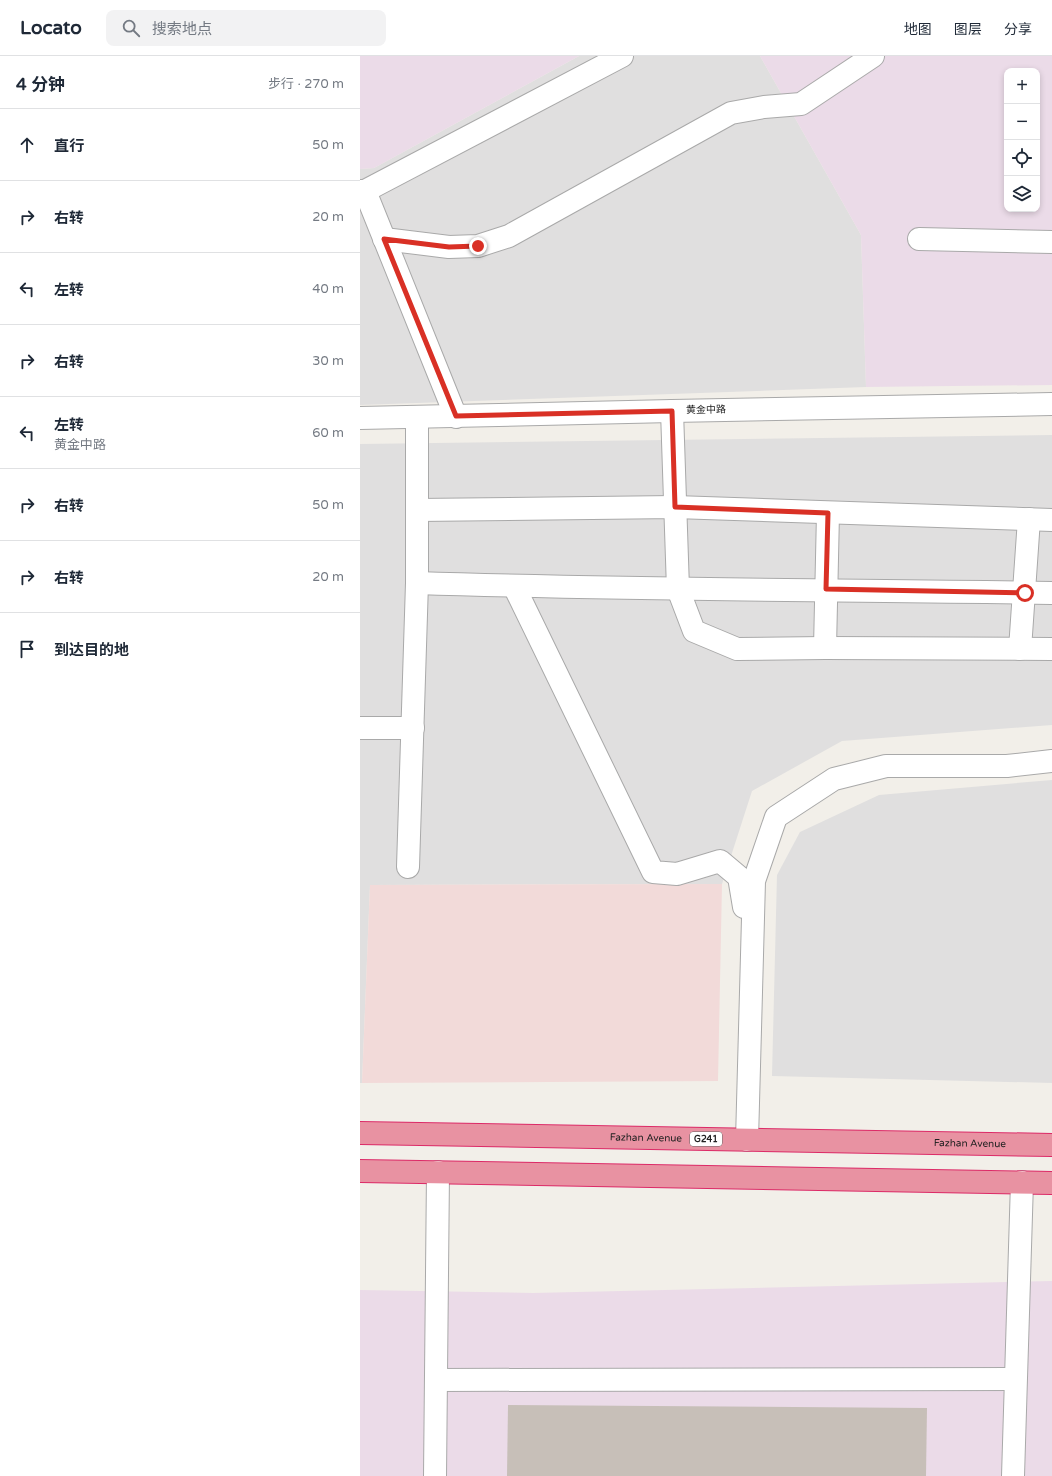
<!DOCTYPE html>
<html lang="zh">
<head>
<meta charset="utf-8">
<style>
  :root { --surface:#fff; --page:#f2f2f3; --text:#1f2937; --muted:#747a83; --line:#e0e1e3 }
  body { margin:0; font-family:"Varela Round","Noto Sans SC",sans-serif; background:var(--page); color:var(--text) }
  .controls { position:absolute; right:12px; top:12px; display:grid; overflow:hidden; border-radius:8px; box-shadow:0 2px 6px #0003 }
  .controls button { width:36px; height:36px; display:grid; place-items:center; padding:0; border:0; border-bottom:1px solid var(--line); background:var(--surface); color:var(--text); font:20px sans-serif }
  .stop { position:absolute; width:12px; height:12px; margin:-9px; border:3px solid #d93025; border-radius:50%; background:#fff }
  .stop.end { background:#d93025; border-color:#fff; box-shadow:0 1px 4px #0008 }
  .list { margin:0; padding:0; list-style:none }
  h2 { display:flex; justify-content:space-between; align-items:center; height:52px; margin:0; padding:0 16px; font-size:17px }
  h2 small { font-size:13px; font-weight:400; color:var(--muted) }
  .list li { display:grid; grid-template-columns:26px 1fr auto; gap:12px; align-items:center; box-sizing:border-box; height:72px; padding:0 16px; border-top:1px solid var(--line) }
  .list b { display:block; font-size:15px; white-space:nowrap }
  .list p { margin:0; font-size:13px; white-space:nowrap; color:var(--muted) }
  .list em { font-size:13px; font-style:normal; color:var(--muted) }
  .icon { flex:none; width:22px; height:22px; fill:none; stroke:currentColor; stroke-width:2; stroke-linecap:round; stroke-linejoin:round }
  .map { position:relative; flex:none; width:692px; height:1420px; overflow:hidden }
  header { display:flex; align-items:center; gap:24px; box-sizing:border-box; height:56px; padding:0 20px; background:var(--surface); border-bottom:1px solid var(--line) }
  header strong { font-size:19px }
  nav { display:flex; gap:22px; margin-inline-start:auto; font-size:14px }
  .search { width:280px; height:36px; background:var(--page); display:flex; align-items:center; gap:10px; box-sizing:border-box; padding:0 14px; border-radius:8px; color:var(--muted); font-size:15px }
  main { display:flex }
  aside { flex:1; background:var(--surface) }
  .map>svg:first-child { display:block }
  .residential { fill:#e0dfdf }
  .commercial { fill:#f2dad9 }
  .industrial { fill:#ebdbe8; fill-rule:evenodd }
  .building { fill:#c7bfb8 }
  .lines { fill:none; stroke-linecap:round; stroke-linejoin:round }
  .minor-casing { stroke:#a9a9a9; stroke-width:24 }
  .highway-casing { stroke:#dc2a67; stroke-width:24 }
  .minor { stroke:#fff; stroke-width:22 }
  .highway { stroke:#e892a2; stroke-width:22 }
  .route { stroke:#d93025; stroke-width:5 }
  .labels { text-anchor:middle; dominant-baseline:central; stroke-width:3; stroke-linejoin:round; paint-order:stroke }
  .shield { fill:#fff; stroke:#646464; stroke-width:1 }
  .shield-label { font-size:9px; font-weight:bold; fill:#222 }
  .street-label { font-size:10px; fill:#222; stroke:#fff }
</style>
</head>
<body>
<header>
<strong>Locato</strong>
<div class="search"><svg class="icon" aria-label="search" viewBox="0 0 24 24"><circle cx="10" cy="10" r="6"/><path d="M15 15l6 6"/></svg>搜索地点</div>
<nav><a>地图</a><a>图层</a><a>分享</a></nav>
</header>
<main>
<aside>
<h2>4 分钟<small>步行 · 270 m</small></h2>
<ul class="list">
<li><svg class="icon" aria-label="ahead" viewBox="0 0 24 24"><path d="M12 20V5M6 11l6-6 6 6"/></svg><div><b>直行</b></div><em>50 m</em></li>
<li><svg class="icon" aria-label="right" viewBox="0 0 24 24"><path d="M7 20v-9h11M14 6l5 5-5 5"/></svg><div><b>右转</b></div><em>20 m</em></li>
<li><svg class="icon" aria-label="left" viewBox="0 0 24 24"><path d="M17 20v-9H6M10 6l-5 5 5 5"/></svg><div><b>左转</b></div><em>40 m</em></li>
<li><svg class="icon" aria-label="right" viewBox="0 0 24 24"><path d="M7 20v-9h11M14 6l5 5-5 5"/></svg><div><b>右转</b></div><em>30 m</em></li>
<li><svg class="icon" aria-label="left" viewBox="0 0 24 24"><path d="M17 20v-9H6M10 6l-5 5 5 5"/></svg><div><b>左转</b><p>黄金中路</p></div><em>60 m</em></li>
<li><svg class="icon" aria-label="right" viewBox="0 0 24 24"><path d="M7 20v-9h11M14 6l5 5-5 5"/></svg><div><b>右转</b></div><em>50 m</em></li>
<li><svg class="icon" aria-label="right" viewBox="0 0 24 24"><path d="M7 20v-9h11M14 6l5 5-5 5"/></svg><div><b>右转</b></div><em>20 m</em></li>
<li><svg class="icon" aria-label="arrive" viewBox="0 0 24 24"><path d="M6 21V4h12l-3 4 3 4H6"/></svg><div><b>到达目的地</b></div></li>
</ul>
</aside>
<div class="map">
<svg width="692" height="1420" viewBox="0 0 692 1420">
  <rect width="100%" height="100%" fill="#f2efe9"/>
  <g class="residential">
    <path d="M 219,0 L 400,0 L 501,179 L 506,331 L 0,349 L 0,113 L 14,112 Z"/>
    <path d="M 692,379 L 692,669 L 482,685 L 392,735 L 362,828 L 10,829 L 2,1027 L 0,1027 L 0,388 Z"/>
    <path d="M 692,724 L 692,1027 L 412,1020 L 417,819 L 440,776 L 519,739 Z"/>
  </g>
  <path class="commercial" d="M 362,828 L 358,1025 L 2,1027 L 10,829 Z"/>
  <g class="industrial">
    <path d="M 0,0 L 219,0 L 14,112 L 0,113 Z"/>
    <path d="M 400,0 L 692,0 L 692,329 L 506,331 L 501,179 ZM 647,15 L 677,15 L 677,153 L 647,153 Z"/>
    <path d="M 692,1225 L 692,1420 L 0,1420 L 0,1234 L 173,1237 Z"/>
  </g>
  <path class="building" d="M 148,1349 L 567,1352 L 566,1420 L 147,1420 Z"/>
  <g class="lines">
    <g class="minor-casing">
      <g id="minor">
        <path d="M 0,135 L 5,135 L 96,361"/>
        <path d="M 5,135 L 262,0"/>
        <path d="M 24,183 L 89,191 L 118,190 L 149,180 L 371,57 L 404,51 L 441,48 L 513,0"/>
        <path d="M 559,183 L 692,186"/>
        <path d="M 312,355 L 318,533 L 334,575 L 377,593 L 465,592 L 692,593"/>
        <path d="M 0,362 L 312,355 L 692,348"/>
        <path d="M 57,454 L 315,451 L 692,464"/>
        <path d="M 57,527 C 268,534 480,534 692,537"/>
        <path d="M 154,530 L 293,816 L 317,818 L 360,805 L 379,821 L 384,851"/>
        <path d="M 465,592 L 468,457"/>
        <path d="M 660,593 L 669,463"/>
        <path d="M 0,672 L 53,672"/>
        <path d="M 48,811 L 57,527 L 57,361"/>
        <path d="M 387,1084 L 394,825 L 416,761 L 474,723 L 526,710 L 647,710 L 692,705"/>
        <path d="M 76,1324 L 655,1323"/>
        <path d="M 75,1420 L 78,1116"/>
        <path d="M 653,1420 L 662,1126"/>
      </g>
    </g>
    <g class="highway-casing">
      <g id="highway">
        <path id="s1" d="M 0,1077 L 692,1089"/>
        <path d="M 0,1115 L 692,1127"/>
      </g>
    </g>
    <use href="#minor" class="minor"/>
    <use href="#highway" class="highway"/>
  </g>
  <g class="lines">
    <path class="route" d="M 118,190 L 89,191 L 24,183 L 96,360 L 312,355 L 315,451 L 468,457 L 466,533 L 665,537"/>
  </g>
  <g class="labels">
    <rect class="shield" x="330" y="1076" width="32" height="14" rx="3"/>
    <g class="shield-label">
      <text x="346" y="1083">G241</text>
    </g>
    <g class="street-label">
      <text transform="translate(346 354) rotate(-1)">黄金中路</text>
      <text stroke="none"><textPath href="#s1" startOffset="286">Fazhan Avenue</textPath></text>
      <text stroke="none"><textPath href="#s1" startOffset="610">Fazhan Avenue</textPath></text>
    </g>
  </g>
</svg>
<div class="controls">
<button>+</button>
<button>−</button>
<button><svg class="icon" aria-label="locate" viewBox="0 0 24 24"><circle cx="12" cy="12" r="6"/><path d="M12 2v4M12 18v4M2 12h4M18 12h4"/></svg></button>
<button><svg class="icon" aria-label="layers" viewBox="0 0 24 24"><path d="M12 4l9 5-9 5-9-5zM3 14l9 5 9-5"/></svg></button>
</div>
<div class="stop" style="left:665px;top:537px"></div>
<div class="stop end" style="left:118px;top:190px"></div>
</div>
</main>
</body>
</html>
